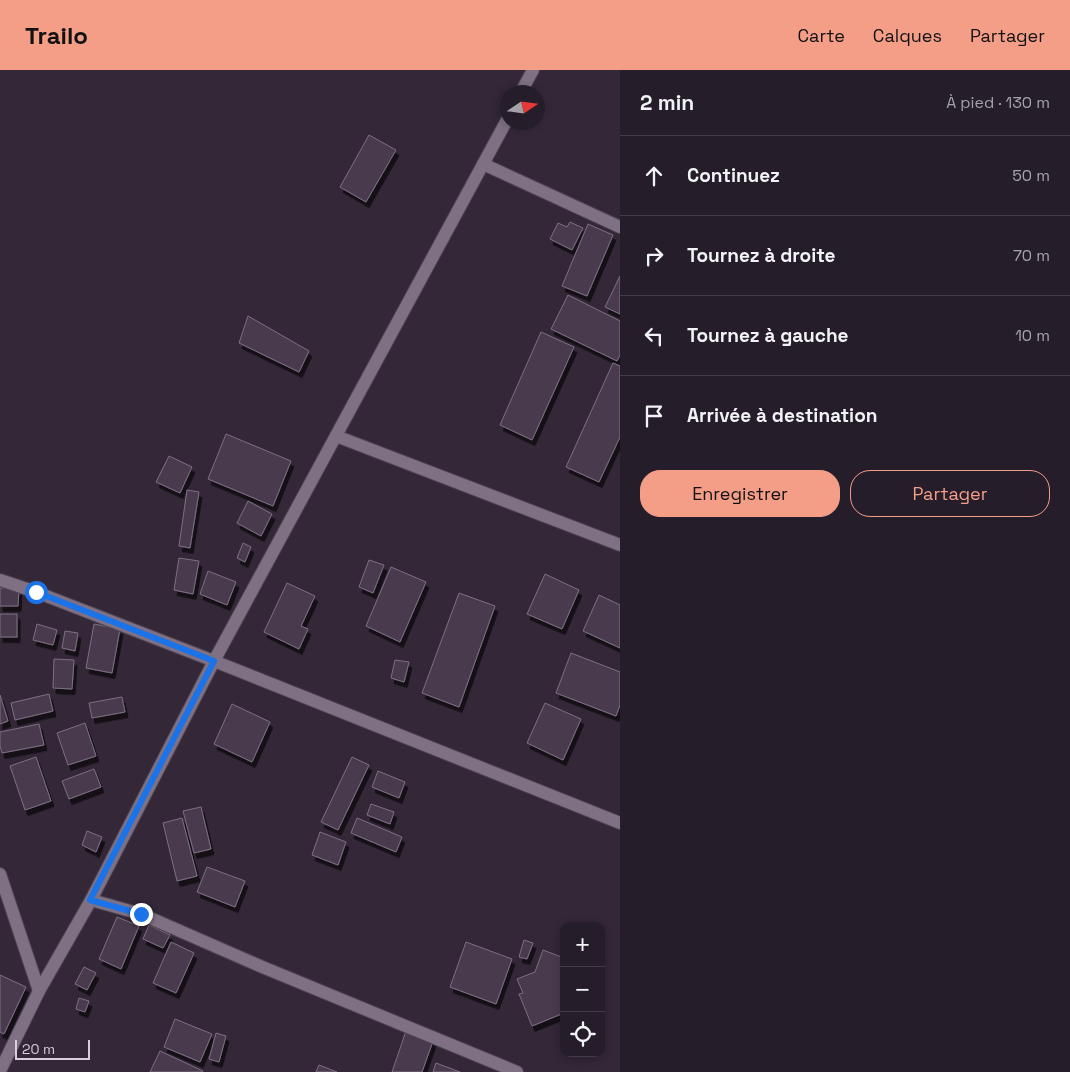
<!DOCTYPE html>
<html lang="fr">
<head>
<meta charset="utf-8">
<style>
  :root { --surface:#261d2a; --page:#2e2632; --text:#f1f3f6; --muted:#a4a2a8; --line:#423b47; --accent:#f49e88 }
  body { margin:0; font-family:"Space Grotesk",sans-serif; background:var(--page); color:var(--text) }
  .controls { position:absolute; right:15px; bottom:15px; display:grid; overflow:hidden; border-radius:10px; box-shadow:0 2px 8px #0003 }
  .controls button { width:45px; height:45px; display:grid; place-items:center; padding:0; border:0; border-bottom:1px solid var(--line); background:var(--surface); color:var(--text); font:25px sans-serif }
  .compass { position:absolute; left:500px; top:15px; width:45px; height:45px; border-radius:50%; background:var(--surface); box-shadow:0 2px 8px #0003; rotate:77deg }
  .scale { position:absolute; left:15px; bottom:12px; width:75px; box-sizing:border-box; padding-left:5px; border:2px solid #d7cfda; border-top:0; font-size:14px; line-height:18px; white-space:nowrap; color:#d7cfda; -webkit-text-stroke:4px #332738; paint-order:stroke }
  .stop { position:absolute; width:15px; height:15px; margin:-11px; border:4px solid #1a73e8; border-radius:50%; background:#fff }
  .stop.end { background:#1a73e8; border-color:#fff; box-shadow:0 1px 5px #0008 }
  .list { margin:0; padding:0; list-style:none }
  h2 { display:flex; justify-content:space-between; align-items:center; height:65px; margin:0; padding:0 20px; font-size:21px }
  h2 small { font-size:16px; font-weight:400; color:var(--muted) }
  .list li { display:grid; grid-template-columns:32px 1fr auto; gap:15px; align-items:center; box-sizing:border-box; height:80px; padding:0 20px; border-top:1px solid var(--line) }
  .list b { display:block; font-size:19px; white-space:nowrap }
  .list em { font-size:16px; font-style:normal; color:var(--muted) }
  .actions { display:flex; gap:10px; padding:15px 20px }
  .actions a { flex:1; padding:11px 0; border:1px solid var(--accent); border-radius:20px; text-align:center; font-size:18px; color:var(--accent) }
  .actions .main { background:var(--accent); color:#111 }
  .icon { flex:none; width:28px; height:28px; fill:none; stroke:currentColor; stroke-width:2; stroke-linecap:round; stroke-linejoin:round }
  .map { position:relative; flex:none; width:620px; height:1002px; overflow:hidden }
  header { display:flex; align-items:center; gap:30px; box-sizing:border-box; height:70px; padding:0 25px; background:var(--accent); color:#111 }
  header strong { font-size:24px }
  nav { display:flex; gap:28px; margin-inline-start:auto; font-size:18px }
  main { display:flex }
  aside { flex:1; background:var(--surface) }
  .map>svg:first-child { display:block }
  .building { fill:#483b4d; stroke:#7e7084; filter:url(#shadow) }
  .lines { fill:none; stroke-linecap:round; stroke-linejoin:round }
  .minor-casing { stroke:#4c4250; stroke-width:14 }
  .minor { stroke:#7f7084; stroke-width:12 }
  .route { stroke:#1a73e8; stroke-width:6 }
</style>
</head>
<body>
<header>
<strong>Trailo</strong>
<nav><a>Carte</a><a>Calques</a><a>Partager</a></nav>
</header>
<main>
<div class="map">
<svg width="620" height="1002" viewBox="0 0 620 1002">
  <defs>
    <filter id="shadow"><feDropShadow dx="3" dy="5.5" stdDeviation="0" flood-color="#0009"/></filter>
  </defs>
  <rect width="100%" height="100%" fill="#332738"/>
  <g class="building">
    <path d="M 369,65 L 396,80 L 366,132 L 340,117 Z"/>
    <path d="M 570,152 L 583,158 L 572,180 L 550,169 L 558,153 L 567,157 Z"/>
    <path d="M 588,154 L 613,165 L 587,226 L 562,216 Z"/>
    <path d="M 620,206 L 620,244 L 605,237 Z"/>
    <path d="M 568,225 L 620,251 L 620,285 L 617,291 L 551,259 Z"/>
    <path d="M 248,246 L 309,281 L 299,302 L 239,273 Z"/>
    <path d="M 541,262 L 574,277 L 532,370 L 500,355 Z"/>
    <path d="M 613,293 L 620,296 L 620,367 L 599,412 L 566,397 Z"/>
    <path d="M 226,364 L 291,391 L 273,436 L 208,409 Z"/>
    <path d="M 169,386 L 192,397 L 180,423 L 156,412 Z"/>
    <path d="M 187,420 L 199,422 L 190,478 L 179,476 Z"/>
    <path d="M 248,431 L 272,444 L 261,466 L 237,453 Z"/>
    <path d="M 243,473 L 251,477 L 245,492 L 237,488 Z"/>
    <path d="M 179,488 L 199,491 L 193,524 L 174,520 Z"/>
    <path d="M 369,490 L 384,495 L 373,523 L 359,517 Z"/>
    <path d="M 391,497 L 426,512 L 400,572 L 366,556 Z"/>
    <path d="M 208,501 L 236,512 L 227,535 L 200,524 Z"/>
    <path d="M 545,504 L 579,520 L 562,559 L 527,544 Z"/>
    <path d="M 287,513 L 315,526 L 301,556 L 308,559 L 299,579 L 264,562 Z"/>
    <path d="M 0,518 L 19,519 L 18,536 L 0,536 Z"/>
    <path d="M 459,523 L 495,536 L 459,637 L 422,623 Z"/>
    <path d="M 599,525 L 620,535 L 620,578 L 583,561 Z"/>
    <rect x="0" y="544" width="17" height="23"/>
    <path d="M 37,554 L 57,560 L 53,575 L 33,570 Z"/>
    <path d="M 94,554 L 120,559 L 112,603 L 86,598 Z"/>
    <path d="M 65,561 L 78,563 L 75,581 L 62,578 Z"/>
    <path d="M 571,583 L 620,602 L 620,635 L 616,646 L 556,623 Z"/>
    <path d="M 54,589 L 74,590 L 72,619 L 53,618 Z"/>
    <path d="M 395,590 L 409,592 L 404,612 L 391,608 Z"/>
    <path d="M 49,624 L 53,641 L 15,650 L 11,633 Z"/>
    <path d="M 0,625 L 8,651 L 0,654 Z"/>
    <path d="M 122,627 L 125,642 L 92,648 L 89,633 Z"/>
    <path d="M 545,633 L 581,649 L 563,690 L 527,673 Z"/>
    <path d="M 232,634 L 270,652 L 252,692 L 214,674 Z"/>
    <path d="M 85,653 L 96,686 L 68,695 L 57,663 Z"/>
    <path d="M 39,654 L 44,675 L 2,683 L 0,676 L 0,662 Z"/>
    <path d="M 36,687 L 51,731 L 25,740 L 10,696 Z"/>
    <path d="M 352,687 L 369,695 L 338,760 L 321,752 Z"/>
    <path d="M 94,699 L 101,717 L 69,729 L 62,711 Z"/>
    <path d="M 378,701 L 405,712 L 399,728 L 372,717 Z"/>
    <path d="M 371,734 L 394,742 L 390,754 L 367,745 Z"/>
    <path d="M 201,737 L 211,779 L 194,783 L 183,741 Z"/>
    <path d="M 182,748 L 197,806 L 177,811 L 163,753 Z"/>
    <path d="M 357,748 L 402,767 L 396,782 L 351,763 Z"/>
    <path d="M 87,761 L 102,767 L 96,782 L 82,775 Z"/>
    <path d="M 320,762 L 346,772 L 338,795 L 312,785 Z"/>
    <path d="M 207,797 L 245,811 L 235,837 L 197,822 Z"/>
    <path d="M 117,847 L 139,856 L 121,899 L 99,889 Z"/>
    <path d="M 149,855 L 170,865 L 163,878 L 143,869 Z"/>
    <path d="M 524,870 L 533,873 L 527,889 L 519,887 Z"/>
    <path d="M 171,872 L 194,883 L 176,923 L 153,913 Z"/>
    <path d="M 466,872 L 512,889 L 496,934 L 450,917 Z"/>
    <path d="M 543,880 L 564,888 L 564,943 L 532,956 L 519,924 L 523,923 L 517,909 L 535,902 Z"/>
    <path d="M 84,897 L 96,903 L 87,920 L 75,914 Z"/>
    <path d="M 0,905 L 26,917 L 4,964 L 0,962 Z"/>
    <path d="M 79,928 L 89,931 L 85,942 L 76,939 Z"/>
    <path d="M 175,949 L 212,964 L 200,992 L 164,977 Z"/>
    <path d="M 406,961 L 433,971 L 422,1002 L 392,1002 Z"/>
    <path d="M 216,963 L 226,966 L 219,992 L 209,989 Z"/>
    <path d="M 160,981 L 203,1001 L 202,1002 L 150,1002 Z"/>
    <path d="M 436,993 L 460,1002 L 433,1002 Z"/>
    <path d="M 319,995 L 337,1002 L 316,1002 Z"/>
  </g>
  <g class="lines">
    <g class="minor-casing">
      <g id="minor">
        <path d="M 521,22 L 533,0"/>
        <path d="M 483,94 L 620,157"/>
        <path d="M 336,366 L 620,475"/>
        <path d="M 0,510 L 36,522 L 214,591 L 620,753"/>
        <path d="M 0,804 L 39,921"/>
        <path d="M 91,830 L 141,844 L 260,896 L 517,1002"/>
        <path d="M 0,1001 L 39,921 L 91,830 L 214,591 L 508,48"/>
      </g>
    </g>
    <use href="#minor" class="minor"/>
  </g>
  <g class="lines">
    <path class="route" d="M 36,522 L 214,591 L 90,830 L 141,844"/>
  </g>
</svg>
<div class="controls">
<button>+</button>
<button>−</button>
<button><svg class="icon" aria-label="locate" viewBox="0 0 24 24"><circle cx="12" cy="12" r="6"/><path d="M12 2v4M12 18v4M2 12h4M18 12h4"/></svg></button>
</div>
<svg class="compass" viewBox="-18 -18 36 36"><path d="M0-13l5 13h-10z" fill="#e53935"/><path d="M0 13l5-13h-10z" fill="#a4a2a8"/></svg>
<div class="scale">20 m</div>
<div class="stop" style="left:36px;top:522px"></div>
<div class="stop end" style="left:141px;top:844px"></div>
</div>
<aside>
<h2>2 min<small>À pied · 130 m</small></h2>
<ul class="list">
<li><svg class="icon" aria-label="ahead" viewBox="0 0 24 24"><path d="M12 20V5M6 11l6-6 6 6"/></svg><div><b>Continuez</b></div><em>50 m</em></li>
<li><svg class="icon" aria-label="right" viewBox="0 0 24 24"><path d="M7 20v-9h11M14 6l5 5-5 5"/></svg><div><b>Tournez à droite</b></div><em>70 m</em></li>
<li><svg class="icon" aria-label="left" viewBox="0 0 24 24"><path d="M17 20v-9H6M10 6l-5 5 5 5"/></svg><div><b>Tournez à gauche</b></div><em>10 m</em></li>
<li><svg class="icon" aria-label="arrive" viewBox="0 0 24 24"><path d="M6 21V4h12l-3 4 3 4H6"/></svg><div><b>Arrivée à destination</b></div></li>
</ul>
<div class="actions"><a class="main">Enregistrer</a><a>Partager</a></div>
</aside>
</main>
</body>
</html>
